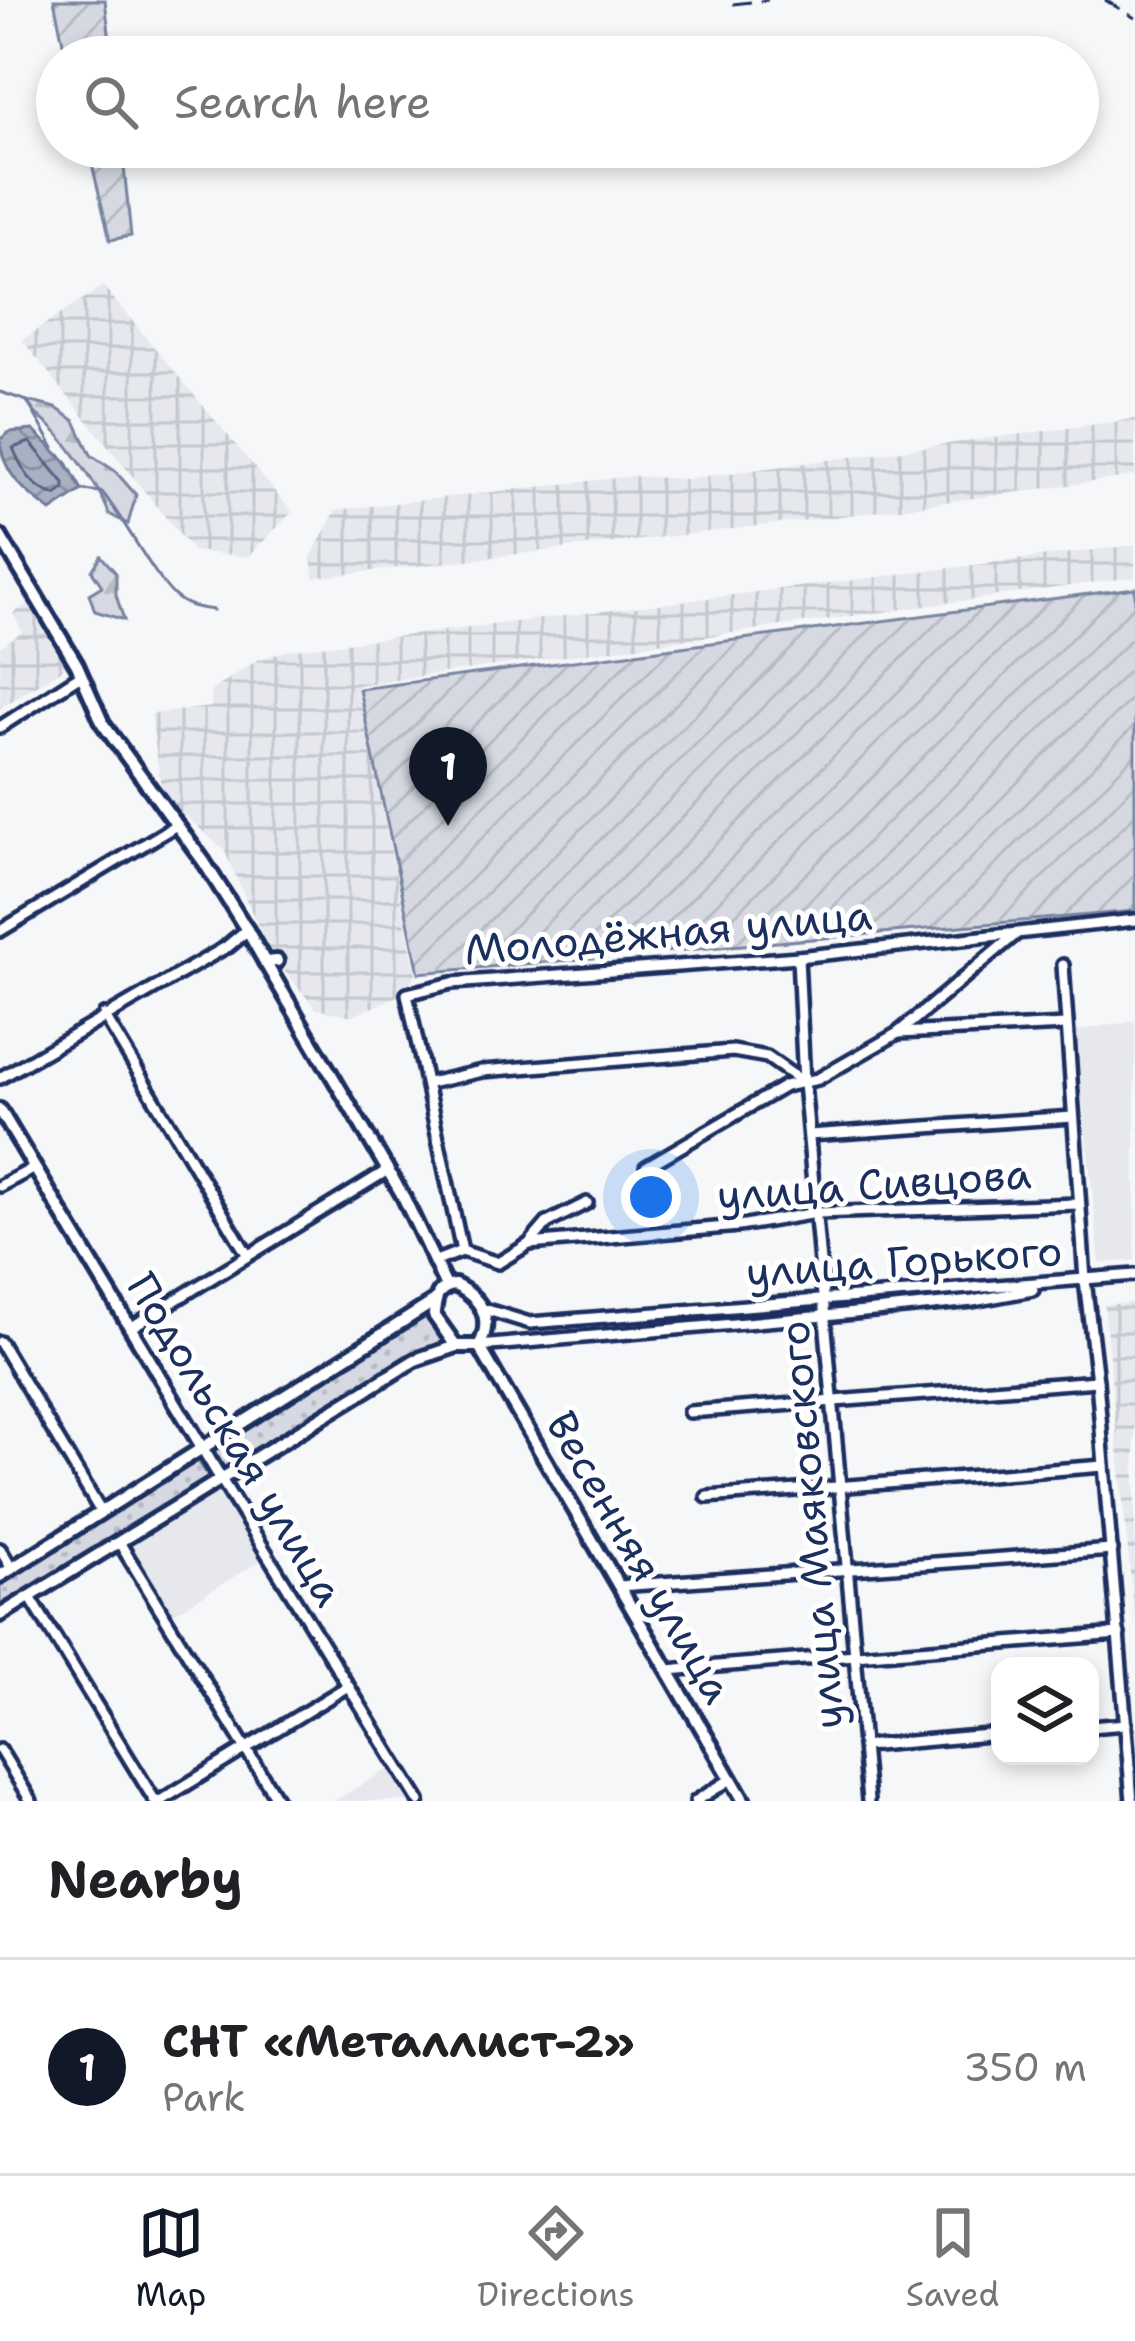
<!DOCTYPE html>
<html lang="en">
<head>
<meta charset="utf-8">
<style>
  :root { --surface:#fff; --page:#f2f2f2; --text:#202124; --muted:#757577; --line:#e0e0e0; --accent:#111827 }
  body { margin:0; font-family:"Shantell Sans",sans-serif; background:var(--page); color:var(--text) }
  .controls { position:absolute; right:36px; bottom:36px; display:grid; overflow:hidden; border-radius:24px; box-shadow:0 6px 18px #0003 }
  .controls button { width:108px; height:108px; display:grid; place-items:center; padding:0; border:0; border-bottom:3px solid var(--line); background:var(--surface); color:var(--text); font:60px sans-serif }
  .you { position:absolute; left:651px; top:1197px; width:42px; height:42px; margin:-30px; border:9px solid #fff; border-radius:50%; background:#1a73e8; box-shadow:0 0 0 18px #1a73e833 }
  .badge { display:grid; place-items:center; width:78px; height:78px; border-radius:50%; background:var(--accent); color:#fff; font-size:39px; font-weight:700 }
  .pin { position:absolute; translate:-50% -99px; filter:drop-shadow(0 3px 6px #0008) }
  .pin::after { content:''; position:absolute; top:63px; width:42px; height:36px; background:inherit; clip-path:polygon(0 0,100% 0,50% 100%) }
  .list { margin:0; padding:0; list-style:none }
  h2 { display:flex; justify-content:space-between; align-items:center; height:156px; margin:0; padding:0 48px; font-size:51px }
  h2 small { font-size:39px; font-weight:400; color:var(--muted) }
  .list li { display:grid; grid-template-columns:78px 1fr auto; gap:36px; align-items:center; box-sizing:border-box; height:216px; padding:0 48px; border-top:3px solid var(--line) }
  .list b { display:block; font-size:45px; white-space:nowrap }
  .list p { margin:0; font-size:39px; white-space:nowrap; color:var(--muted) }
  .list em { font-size:39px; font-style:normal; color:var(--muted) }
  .icon { flex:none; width:66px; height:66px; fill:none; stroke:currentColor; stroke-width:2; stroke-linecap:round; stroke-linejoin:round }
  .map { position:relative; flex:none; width:1135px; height:1801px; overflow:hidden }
  .search { position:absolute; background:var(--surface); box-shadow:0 6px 18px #0003; left:36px; right:36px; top:36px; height:132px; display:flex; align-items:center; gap:30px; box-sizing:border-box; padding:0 42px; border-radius:66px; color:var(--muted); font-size:45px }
  .sheet { height:372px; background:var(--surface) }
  nav { display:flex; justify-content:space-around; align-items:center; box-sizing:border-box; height:168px; border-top:3px solid var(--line); background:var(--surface); font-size:33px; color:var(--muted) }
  nav a { display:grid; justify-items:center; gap:6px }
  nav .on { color:var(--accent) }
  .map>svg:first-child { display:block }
  .built { fill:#e6e8ee }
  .industrial { fill:url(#industrial-grid) }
  .grass { fill:url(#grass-dots); stroke:#7884a0; stroke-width:3 }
  .forest { fill:url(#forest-firs); stroke:#7884a0; stroke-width:3 }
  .garden { fill:url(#garden-furrows); stroke:#7884a0; stroke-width:3 }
  .water { fill:url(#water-waves); stroke:#707c99; stroke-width:3 }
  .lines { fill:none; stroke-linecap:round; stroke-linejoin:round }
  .shore { stroke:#546386; stroke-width:3 }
  .stream { stroke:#707c99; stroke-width:3 }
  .minor-casing { stroke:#1b2f5e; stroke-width:18 }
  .tertiary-casing { stroke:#1b2f5e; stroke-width:20 }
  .minor { stroke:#fff; stroke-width:9 }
  .tertiary { stroke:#fff; stroke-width:10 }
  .rail { stroke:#1b2f5e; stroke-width:3; stroke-dasharray:18 9; stroke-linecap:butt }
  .labels { text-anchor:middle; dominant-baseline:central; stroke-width:10; stroke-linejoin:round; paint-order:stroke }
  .street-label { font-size:42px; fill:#1b2f5e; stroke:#fff }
</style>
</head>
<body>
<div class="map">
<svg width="1135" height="1801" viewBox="0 0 1135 1801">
  <defs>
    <pattern id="industrial-grid" width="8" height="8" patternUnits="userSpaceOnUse" patternTransform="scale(3)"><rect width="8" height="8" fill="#e6e8ee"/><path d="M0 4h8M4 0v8" fill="none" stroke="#c5c7ce"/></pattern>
    <pattern id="grass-dots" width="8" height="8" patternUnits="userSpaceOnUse" patternTransform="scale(3)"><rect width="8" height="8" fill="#d6d9e2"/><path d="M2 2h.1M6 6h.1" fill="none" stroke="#b7bbc4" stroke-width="1.8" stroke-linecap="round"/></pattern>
    <pattern id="forest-firs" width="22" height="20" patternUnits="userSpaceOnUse" patternTransform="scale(3)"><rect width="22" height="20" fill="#d6d9e2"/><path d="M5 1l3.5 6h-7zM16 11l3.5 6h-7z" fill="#b7bbc4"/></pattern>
    <pattern id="garden-furrows" width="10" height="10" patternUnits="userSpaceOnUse" patternTransform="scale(3)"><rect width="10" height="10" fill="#d6d9e2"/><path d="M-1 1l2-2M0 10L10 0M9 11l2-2" fill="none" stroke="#b7bbc4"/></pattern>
    <pattern id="water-waves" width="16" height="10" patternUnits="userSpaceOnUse" patternTransform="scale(3)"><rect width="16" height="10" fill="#a9b0c1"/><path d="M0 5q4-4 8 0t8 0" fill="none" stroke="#8990a0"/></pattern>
  </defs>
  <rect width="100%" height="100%" fill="#f6f7f9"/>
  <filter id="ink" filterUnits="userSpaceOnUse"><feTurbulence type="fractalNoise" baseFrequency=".00833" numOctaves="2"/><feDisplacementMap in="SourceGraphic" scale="24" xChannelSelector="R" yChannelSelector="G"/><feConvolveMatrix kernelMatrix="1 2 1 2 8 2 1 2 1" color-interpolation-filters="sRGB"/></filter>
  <g filter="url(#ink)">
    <g class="built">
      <path d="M 1135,1021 L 1135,1260 L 1100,1263 L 1075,1031 Z"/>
      <path d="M 219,1491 L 260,1561 L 171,1615 L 129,1545 Z"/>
      <path d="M 392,1767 L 413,1801 L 334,1801 Z"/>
    </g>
    <g class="industrial">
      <path d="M 103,286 L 292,512 L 248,557 L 193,551 L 22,340 Z"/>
      <path d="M 1135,419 L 1135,476 L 828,518 L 314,578 L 311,557 L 336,510 L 633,476 L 685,479 Z"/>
      <path d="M 1135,545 L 1135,577 L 357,685 L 416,974 L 404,993 L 353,1016 L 316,1009 L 271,955 L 224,850 L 162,795 L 151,714 L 211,707 L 211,691 L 257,660 L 289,650 Z"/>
      <path d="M 28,604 L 66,667 L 0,708 L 0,647 L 22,632 L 13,613 Z"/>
      <path d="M 1135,1302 L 1135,1623 L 1104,1305 Z"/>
    </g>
    <g class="grass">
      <path d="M 435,1307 L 458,1341 L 425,1349 L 221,1471 L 209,1453 Z"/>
      <path d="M 198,1461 L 209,1478 L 0,1607 L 0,1583 Z"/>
    </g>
    <g class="forest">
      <path d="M 27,401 L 56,408 L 75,421 L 91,455 L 115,471 L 136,495 L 128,524 L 109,514 C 103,493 70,446 54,430 C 43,419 35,416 27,401 Z"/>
      <path d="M 101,556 L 116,573 L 116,595 L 124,620 L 95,611 L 89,594 L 102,586 L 92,571 Z"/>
    </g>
    <g class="garden">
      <path d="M 54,0 L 105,0 L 112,57 L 66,57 Z"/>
      <path d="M 88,147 L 122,147 L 131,236 L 110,240 Z"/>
      <path d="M 1135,588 L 1135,911 L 419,973 L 359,689 Z"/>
    </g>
    <path class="water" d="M 33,430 L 67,463 L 82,490 L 51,511 C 25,491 3,475 0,440 L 9,432 Z"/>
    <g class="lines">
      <path class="shore" d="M 30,442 L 64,483 L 64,489 L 56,495 C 32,489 22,469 13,448 Z"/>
      <g class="stream">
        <path d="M 0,392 L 27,401 L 54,448"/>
        <path d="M 60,455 L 72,472"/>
        <path d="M 76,480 L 82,490 L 102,492 C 123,517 157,583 177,598 C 188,607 200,608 214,610"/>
      </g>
      <g class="minor-casing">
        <g id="minor">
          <path d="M 0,727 L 81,675"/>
          <path d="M 0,931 L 175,826"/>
          <path d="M 798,957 L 804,1083 L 868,1801"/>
          <path d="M 1063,965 L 1085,1280 L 1097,1381 L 1132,1801"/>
          <path d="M 104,1015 L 247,1254"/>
          <path d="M 898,1033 L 1066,1025"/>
          <path d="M 0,1078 L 228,946"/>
          <path d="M 429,1083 L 482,1071 L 733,1051 L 767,1057 L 804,1083"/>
          <path d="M 809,1135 L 1073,1117"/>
          <path d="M 646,1167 L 785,1086 L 818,1079 L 898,1033 L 1016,934"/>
          <path d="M 0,1186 L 34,1168"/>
          <path d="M 529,1244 L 739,1226 L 816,1213 L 1079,1204"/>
          <path d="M 462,1251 L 407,994 L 452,983 L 798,957 L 1135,920"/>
          <path d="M 436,1261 L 462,1251 L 498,1263 L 529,1244 L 547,1223 L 587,1203"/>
          <path d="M 484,1309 L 530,1323 L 1135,1275"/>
          <path d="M 130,1328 L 388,1170"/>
          <path d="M 0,1342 L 101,1512"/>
          <path d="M 479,1346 L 825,1316 L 973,1301 L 1033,1290"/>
          <path d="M 689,1412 L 1097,1381"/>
          <path d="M 221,1479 L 419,1801"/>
          <path d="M 707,1497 L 1104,1466"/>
          <path d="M 119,1542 L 278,1801"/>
          <path d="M 0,1549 L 12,1569"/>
          <path d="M 619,1586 L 1112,1550"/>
          <path d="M 30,1597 L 155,1801"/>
          <path d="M 668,1670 L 1119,1634"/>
          <path d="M 1090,1727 L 1126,1724"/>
          <path d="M 864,1746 L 1000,1734"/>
          <path d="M 0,1750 L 31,1801"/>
          <path d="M 160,1801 L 348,1686"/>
          <path d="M 696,1801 L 731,1779"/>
        </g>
      </g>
      <g class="tertiary-casing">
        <g id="tertiary">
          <path d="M 0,536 L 77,665 L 103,724 L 204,862 L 247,930"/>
          <path d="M 228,946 L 247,930 L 265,962 L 277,961"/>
          <path d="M 265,962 L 403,1196 L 446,1286"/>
          <path d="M 0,1110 L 221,1479"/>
          <path d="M 455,1285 C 481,1298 494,1318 479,1346 L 456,1346 L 434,1315 C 435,1299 437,1287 455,1285 Z"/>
          <path d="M 479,1346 L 744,1801"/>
          <path d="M 0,1576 L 435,1301"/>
          <path d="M 0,1615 L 415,1360 L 456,1346"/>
        </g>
      </g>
      <use href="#minor" class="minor"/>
      <use href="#tertiary" class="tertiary"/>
      <g class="rail">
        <path d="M 1105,0 L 1135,18"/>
        <path d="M 733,4 L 768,0"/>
      </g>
    </g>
  </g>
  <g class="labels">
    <g class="street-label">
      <text transform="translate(668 932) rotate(-5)">Молодёжная улица</text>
      <text transform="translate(874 1184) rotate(-4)">улица Сивцова</text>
      <text transform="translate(904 1261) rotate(-4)">улица Горького</text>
      <text transform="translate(236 1439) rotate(59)">Подольская улица</text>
      <text transform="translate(811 1525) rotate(-95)">улица Маяковского</text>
      <text transform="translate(640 1557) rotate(60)">Весенняя улица</text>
    </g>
  </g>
</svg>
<div class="controls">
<button><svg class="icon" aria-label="layers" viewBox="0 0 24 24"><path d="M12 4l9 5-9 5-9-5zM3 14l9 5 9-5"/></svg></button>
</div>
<div class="you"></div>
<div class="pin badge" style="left:448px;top:826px">1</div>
<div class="search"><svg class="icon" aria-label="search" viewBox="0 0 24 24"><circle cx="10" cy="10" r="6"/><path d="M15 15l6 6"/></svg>Search here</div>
</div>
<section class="sheet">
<h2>Nearby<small></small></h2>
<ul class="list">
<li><span class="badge">1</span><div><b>СНТ «Металлист-2»</b><p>Park</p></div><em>350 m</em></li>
</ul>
</section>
<nav>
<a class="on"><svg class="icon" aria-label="map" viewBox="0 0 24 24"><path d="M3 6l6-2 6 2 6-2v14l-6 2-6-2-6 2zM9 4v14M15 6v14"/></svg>Map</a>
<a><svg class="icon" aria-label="directions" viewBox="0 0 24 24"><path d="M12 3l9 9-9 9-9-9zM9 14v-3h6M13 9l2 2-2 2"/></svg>Directions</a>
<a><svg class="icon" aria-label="saved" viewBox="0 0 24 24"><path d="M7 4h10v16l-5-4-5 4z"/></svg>Saved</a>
</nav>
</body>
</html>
